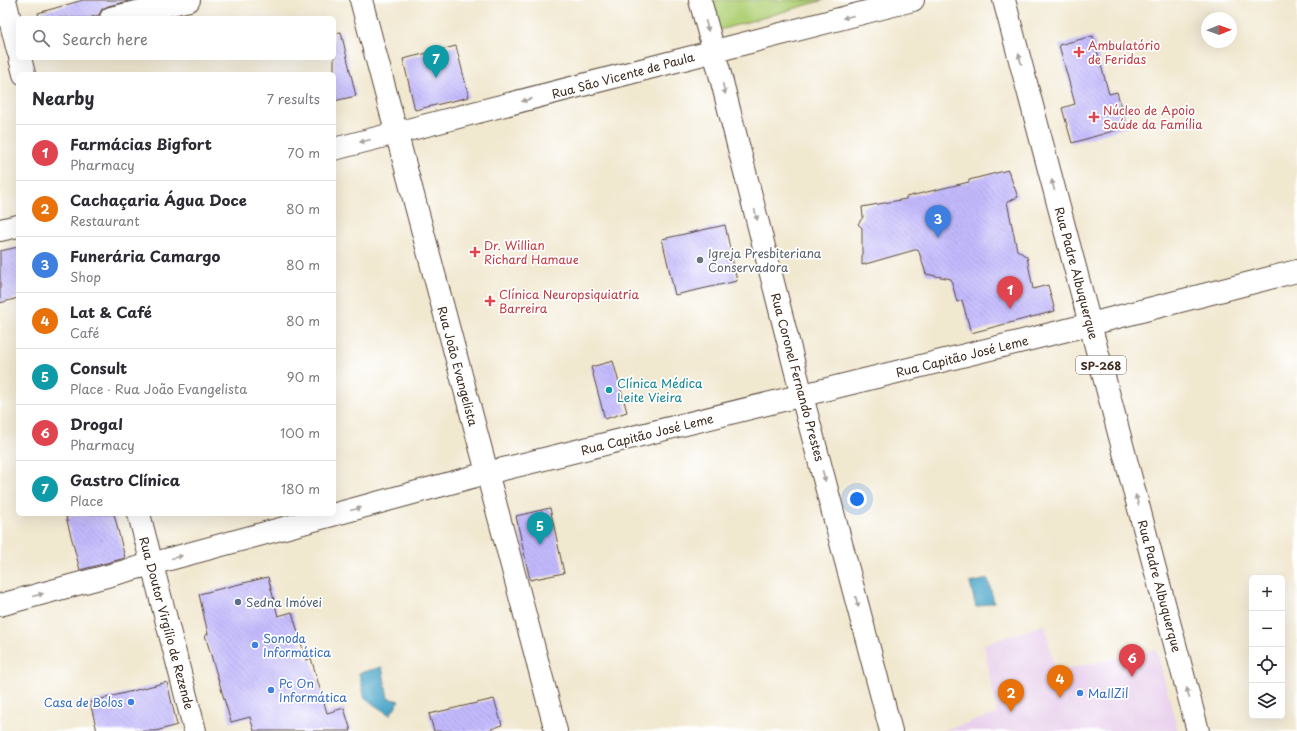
<!DOCTYPE html>
<html lang="en">
<head>
<meta charset="utf-8">
<style>
  :root { --surface:#fff; --page:#f2f2f3; --text:#2b2b33; --muted:#7c7c81; --line:#e1e1e2; --accent:#c8321e }
  body { margin:0; font-family:"Playpen Sans",sans-serif; background:var(--page); color:var(--text) }
  .controls { position:absolute; right:12px; bottom:12px; display:grid; overflow:hidden; border-radius:6px; box-shadow:0 4px 16px #0002 }
  .controls button { width:36px; height:36px; display:grid; place-items:center; padding:0; border:0; border-bottom:1px solid var(--line); background:var(--surface); color:var(--text); font:20px sans-serif }
  .compass { position:absolute; left:1201px; top:12px; width:36px; height:36px; border-radius:50%; background:var(--surface); box-shadow:0 4px 16px #0002; rotate:89deg }
  .you { position:absolute; left:857px; top:499px; width:14px; height:14px; margin:-10px; border:3px solid #fff; border-radius:50%; background:#1a73e8; box-shadow:0 0 0 6px #1a73e833 }
  .badge { display:grid; place-items:center; width:26px; height:26px; border-radius:50%; background:var(--accent); color:#fff; font-size:13px; font-weight:700 }
  .pin { position:absolute; translate:-50% -33px; filter:drop-shadow(0 1px 2px #0008) }
  .pin::after { content:''; position:absolute; top:21px; width:14px; height:12px; background:inherit; clip-path:polygon(0 0,100% 0,50% 100%) }
  .list { margin:0; padding:0; list-style:none }
  h2 { display:flex; justify-content:space-between; align-items:center; height:52px; margin:0; padding:0 16px; font-size:17px }
  h2 small { font-size:13px; font-weight:400; color:var(--muted) }
  .list li { display:grid; grid-template-columns:26px 1fr auto; gap:12px; align-items:center; box-sizing:border-box; height:56px; padding:0 16px; border-top:1px solid var(--line) }
  .list b { display:block; font-size:15px; white-space:nowrap }
  .list p { margin:0; font-size:13px; white-space:nowrap; color:var(--muted) }
  .list em { font-size:13px; font-style:normal; color:var(--muted) }
  .icon { flex:none; width:22px; height:22px; fill:none; stroke:currentColor; stroke-width:2; stroke-linecap:round; stroke-linejoin:round }
  .map { position:relative; flex:none; width:1297px; height:731px; overflow:hidden }
  .search { position:absolute; background:var(--surface); box-shadow:0 4px 16px #0002; left:16px; top:16px; width:320px; height:44px; display:flex; align-items:center; gap:10px; box-sizing:border-box; padding:0 14px; border-radius:6px; color:var(--muted); font-size:15px }
  .panel { position:absolute; background:var(--surface); box-shadow:0 4px 16px #0002; left:16px; top:72px; width:320px; height:444px; border-radius:6px }
  .map>svg:first-child { display:block }
  .built { fill:#e9d1ed }
  .green { fill:#b2d179; stroke:#767e4c }
  .water { fill:#4ca6c9; stroke:#446874 }
  .building { fill:url(#building-back-hatch) }
  .lines { fill:none; stroke-linecap:round; stroke-linejoin:round }
  .street-casing { stroke:#564639; stroke-width:24 }
  .secondary-casing { stroke:#564639; stroke-width:24 }
  .primary-casing { stroke:#564639; stroke-width:24 }
  .street { stroke:#fff; stroke-width:22 }
  .secondary { stroke:#fff; stroke-width:22 }
  .primary { stroke:#fff; stroke-width:22 }
  .oneway { fill:#a79f9a }
  .health-dot { fill:#e0444e; stroke:#fff; stroke-width:1.5 }
  .worship-dot { fill:#6b7280; stroke:#fff; stroke-width:1.5 }
  .culture-dot { fill:#0f9aa8; stroke:#fff; stroke-width:1.5 }
  .service-dot { fill:#5c6f8a; stroke:#fff; stroke-width:1.5 }
  .shop-dot { fill:#3f7fe0; stroke:#fff; stroke-width:1.5 }
  .labels { text-anchor:middle; dominant-baseline:central; stroke-width:3.5; stroke-linejoin:round; paint-order:stroke }
  .shield { fill:#fff; stroke:#766a62; stroke-width:1 }
  .shield-label { font-size:11px; font-weight:bold; fill:#3b2a1e }
  .health-label { font-size:12px; fill:#be3a42; stroke:#fff; text-anchor:start }
  .street-label { font-size:12px; fill:#3b2a1e; stroke:#fff }
  .worship-label { font-size:12px; fill:#5b616d; stroke:#fff; text-anchor:start }
  .culture-label { font-size:12px; fill:#0d838f; stroke:#fff; text-anchor:start }
  .service-label { font-size:12px; fill:#4e5e75; stroke:#fff; text-anchor:start }
  .shop-label { font-size:12px; fill:#366cbe; stroke:#fff; text-anchor:start }
</style>
</head>
<body>
<div class="map">
<svg width="1297" height="731" viewBox="0 0 1297 731">
  <defs>
    <pattern id="building-back-hatch" width="6" height="6" patternUnits="userSpaceOnUse"><rect width="6" height="6" fill="#c2b9fd"/><path d="M-1 5l2 2M0 0l6 6M5-1l2 2" fill="none" stroke="#a89fd8"/></pattern>
  </defs>
  <rect width="100%" height="100%" fill="#fff"/>
  <filter id="ink" filterUnits="userSpaceOnUse"><feTurbulence type="fractalNoise" baseFrequency=".025" numOctaves="2"/><feDisplacementMap in="SourceGraphic" scale="8" xChannelSelector="R" yChannelSelector="G"/><feConvolveMatrix kernelMatrix="1 2 1 2 8 2 1 2 1" color-interpolation-filters="sRGB"/></filter>
  <filter id="wash" filterUnits="userSpaceOnUse"><feTurbulence type="fractalNoise" baseFrequency=".012" numOctaves="4" result="noise"/><feDisplacementMap in="SourceGraphic" scale="16" xChannelSelector="R" yChannelSelector="G"/><feGaussianBlur stdDeviation="0.9" result="paint"/><feColorMatrix in="noise" values="0 0 0 0 0 0 0 0 0 0 0 0 0 0 0 0 0 1.4 0 .05"/><feComposite in="paint" operator="in"/></filter>
  <g filter="url(#wash)">
    <rect width="100%" height="100%" fill="#f1e8d0"/>
    <path class="built" d="M 1045,625 L 1055,672 L 1156,649 L 1178,731 L 941,731 L 997,714 L 984,644 Z"/>
    <path class="green" d="M 701,0 L 824,0 L 709,33 Z"/>
    <g class="water">
      <path d="M 988,579 L 994,602 L 976,607 L 970,583 Z"/>
      <path d="M 382,667 L 388,698 L 399,701 L 390,715 L 365,699 L 359,673 Z"/>
    </g>
    <g id="blocks">
      <g class="building">
        <path d="M 83,0 L 133,0 L 108,6 L 102,9 L 99,15 L 89,18 L 39,18 L 38,13 Z"/>
        <path d="M 341,32 L 356,96 L 334,101 L 334,33 Z"/>
        <path d="M 1093,36 L 1109,94 L 1117,92 L 1127,127 L 1072,143 L 1062,108 L 1075,104 L 1059,45 Z"/>
        <path d="M 456,46 L 469,97 L 415,110 L 403,59 Z"/>
        <path d="M 1008,170 L 1018,197 L 1007,202 L 1017,250 L 1027,257 L 1033,289 L 1048,285 L 1055,311 L 971,333 L 962,300 L 957,302 L 951,279 L 926,274 L 918,249 L 862,265 L 862,228 L 858,224 L 863,217 L 862,207 L 906,199 L 906,197 L 969,182 L 969,180 Z"/>
        <path d="M 725,225 L 737,281 L 675,295 L 662,239 Z"/>
        <path d="M 18,247 L 18,298 L 0,303 L 0,251 Z"/>
        <path d="M 613,361 L 627,412 L 605,419 L 591,367 Z"/>
        <path d="M 550,508 L 564,573 L 530,580 L 516,516 Z"/>
        <path d="M 78,514 L 114,514 L 125,558 L 80,570 L 66,517 Z"/>
        <path d="M 268,577 L 278,616 L 292,612 L 306,660 L 311,658 L 327,713 L 344,708 L 351,731 L 254,731 L 250,717 L 231,722 L 205,635 L 208,634 L 199,594 Z"/>
        <path d="M 167,682 L 177,725 L 156,731 L 97,731 L 90,702 Z"/>
        <path d="M 494,699 L 502,725 L 487,731 L 434,731 L 429,714 Z"/>
      </g>
    </g>
  </g>
  <g filter="url(#ink)">
    <use href="#blocks" fill-opacity="0" stroke="#564639" stroke-width="1"/>
    <g class="lines">
      <g class="street-casing">
        <g id="street">
          <path d="M 361,0 L 556,731"/>
          <path d="M 700,0 L 720,74 L 802,396 L 891,731"/>
          <path d="M 111,18 L 189,0"/>
          <path d="M 334,149 L 913,0"/>
          <path d="M 0,230 L 18,226"/>
          <path d="M 0,605 L 487,473 L 1067,330 L 1297,271"/>
        </g>
      </g>
      <g class="secondary-casing">
        <g id="secondary">
          <path d="M 5,0 L 18,51"/>
          <path d="M 20,58 L 24,74"/>
          <path d="M 139,514 L 195,731"/>
        </g>
      </g>
      <g class="primary-casing">
        <path id="primary" d="M 1004,0 L 1198,731"/>
      </g>
      <use href="#street" class="street"/>
      <use href="#secondary" class="secondary"/>
      <use href="#primary" class="primary"/>
    </g>
    <defs><path id="oneway-solid" d="M-6-.8H1V-3.2L6.5 0L1 3.2V.8H-6Z"/></defs>
    <g class="oneway">
      <use href="#oneway-solid" transform="translate(848 17) rotate(166)"/>
      <use href="#oneway-solid" transform="translate(707 26) rotate(75)"/>
      <use href="#oneway-solid" transform="translate(1020 59) rotate(-105)"/>
      <use href="#oneway-solid" transform="translate(724 89) rotate(76)"/>
      <use href="#oneway-solid" transform="translate(527 100) rotate(165)"/>
      <use href="#oneway-solid" transform="translate(365 141) rotate(166)"/>
      <use href="#oneway-solid" transform="translate(1053 185) rotate(-105)"/>
      <use href="#oneway-solid" transform="translate(756 215) rotate(76)"/>
      <use href="#oneway-solid" transform="translate(824 476) rotate(75)"/>
      <use href="#oneway-solid" transform="translate(1137 500) rotate(-105)"/>
      <use href="#oneway-solid" transform="translate(356 509) rotate(-15)"/>
      <use href="#oneway-solid" transform="translate(177 557) rotate(-15)"/>
      <use href="#oneway-solid" transform="translate(38 595) rotate(-15)"/>
      <use href="#oneway-solid" transform="translate(857 602) rotate(75)"/>
      <use href="#oneway-solid" transform="translate(1188 693) rotate(-105)"/>
    </g>
  </g>
  <g class="health-dot">
    <path d="M1077 46h4v4h4v4h-4v4h-4v-4h-4v-4h4z"/>
    <path d="M1092 111h4v4h4v4h-4v4h-4v-4h-4v-4h4z"/>
    <path d="M473 246h4v4h4v4h-4v4h-4v-4h-4v-4h4z"/>
    <path d="M488 295h4v4h4v4h-4v4h-4v-4h-4v-4h4z"/>
  </g>
  <circle class="worship-dot" cx="700" cy="260" r="4"/>
  <circle class="culture-dot" cx="609" cy="390" r="4"/>
  <circle class="service-dot" cx="238" cy="602" r="4"/>
  <g class="shop-dot">
    <circle cx="255" cy="645" r="4"/>
    <circle cx="271" cy="690" r="4"/>
    <circle cx="1080" cy="693" r="4"/>
    <circle cx="131" cy="702" r="4"/>
  </g>
  <g class="labels">
    <rect class="shield" x="1076" y="356" width="50" height="18" rx="3"/>
    <g class="shield-label">
      <text x="1101" y="365">SP-268</text>
    </g>
    <g class="health-label">
      <text x="1088" y="45">Ambulatório<tspan x="1088" dy="14">de Feridas</tspan></text>
      <text x="1103" y="110">Núcleo de Apoio<tspan x="1103" dy="14">Saúde da Família</tspan></text>
      <text x="484" y="245">Dr. Willian<tspan x="484" dy="14">Richard Hamaue</tspan></text>
      <text x="499" y="294">Clínica Neuropsiquiatria<tspan x="499" dy="14">Barreira</tspan></text>
    </g>
    <g class="street-label">
      <text transform="translate(623 75) rotate(-15)">Rua São Vicente de Paula</text>
      <text transform="translate(1077 273) rotate(75)">Rua Padre Albuquerque</text>
      <text transform="translate(962 356) rotate(-14)">Rua Capitão José Leme</text>
      <text transform="translate(458 366) rotate(75)">Rua João Evangelista</text>
      <text transform="translate(798 377) rotate(75)">Rua Coronel Fernando Prestes</text>
      <text transform="translate(647 434) rotate(-14)">Rua Capitão José Leme</text>
      <text transform="translate(1160 586) rotate(75)">Rua Padre Albuquerque</text>
      <text transform="translate(167 623) rotate(75)">Rua Doutor Virgílio de Rezende</text>
    </g>
    <g class="worship-label">
      <text x="708" y="253">Igreja Presbiteriana<tspan x="708" dy="14">Conservadora</tspan></text>
    </g>
    <g class="culture-label">
      <text x="617" y="383">Clínica Médica<tspan x="617" dy="14">Leite Vieira</tspan></text>
    </g>
    <g class="service-label">
      <text x="246" y="602">Sedna Imóvei</text>
    </g>
    <g class="shop-label">
      <text x="263" y="638">Sonoda<tspan x="263" dy="14">Informática</tspan></text>
      <text x="279" y="683">Pc On<tspan x="279" dy="14">Informática</tspan></text>
      <text x="1088" y="693">MallZil</text>
      <text x="123" y="702" text-anchor="end">Casa de Bolos</text>
    </g>
  </g>
</svg>
<div class="controls">
<button>+</button>
<button>−</button>
<button><svg class="icon" aria-label="locate" viewBox="0 0 24 24"><circle cx="12" cy="12" r="6"/><path d="M12 2v4M12 18v4M2 12h4M18 12h4"/></svg></button>
<button><svg class="icon" aria-label="layers" viewBox="0 0 24 24"><path d="M12 4l9 5-9 5-9-5zM3 14l9 5 9-5"/></svg></button>
</div>
<svg class="compass" viewBox="-18 -18 36 36"><path d="M0-13l5 13h-10z" fill="#e53935"/><path d="M0 13l5-13h-10z" fill="#7c7c81"/></svg>
<div class="you"></div>
<div class="pin badge" style="left:1010px;top:309px;background:#e0444e">1</div>
<div class="pin badge" style="left:1011px;top:712px;background:#e8710a">2</div>
<div class="pin badge" style="left:938px;top:238px;background:#3f7fe0">3</div>
<div class="pin badge" style="left:1060px;top:698px;background:#e8710a">4</div>
<div class="pin badge" style="left:540px;top:545px;background:#0f9aa8">5</div>
<div class="pin badge" style="left:1132px;top:677px;background:#e0444e">6</div>
<div class="pin badge" style="left:436px;top:78px;background:#0f9aa8">7</div>
<div class="search"><svg class="icon" aria-label="search" viewBox="0 0 24 24"><circle cx="10" cy="10" r="6"/><path d="M15 15l6 6"/></svg>Search here</div>
<section class="panel">
<h2>Nearby<small>7 results</small></h2>
<ul class="list">
<li><span class="badge" style="background:#e0444e">1</span><div><b>Farmácias Bigfort</b><p>Pharmacy</p></div><em>70 m</em></li>
<li><span class="badge" style="background:#e8710a">2</span><div><b>Cachaçaria Água Doce</b><p>Restaurant</p></div><em>80 m</em></li>
<li><span class="badge" style="background:#3f7fe0">3</span><div><b>Funerária Camargo</b><p>Shop</p></div><em>80 m</em></li>
<li><span class="badge" style="background:#e8710a">4</span><div><b>Lat &amp; Café</b><p>Café</p></div><em>80 m</em></li>
<li><span class="badge" style="background:#0f9aa8">5</span><div><b>Consult</b><p>Place · Rua João Evangelista</p></div><em>90 m</em></li>
<li><span class="badge" style="background:#e0444e">6</span><div><b>Drogal</b><p>Pharmacy</p></div><em>100 m</em></li>
<li><span class="badge" style="background:#0f9aa8">7</span><div><b>Gastro Clínica</b><p>Place</p></div><em>180 m</em></li>
</ul>
</section>
</div>
</body>
</html>
